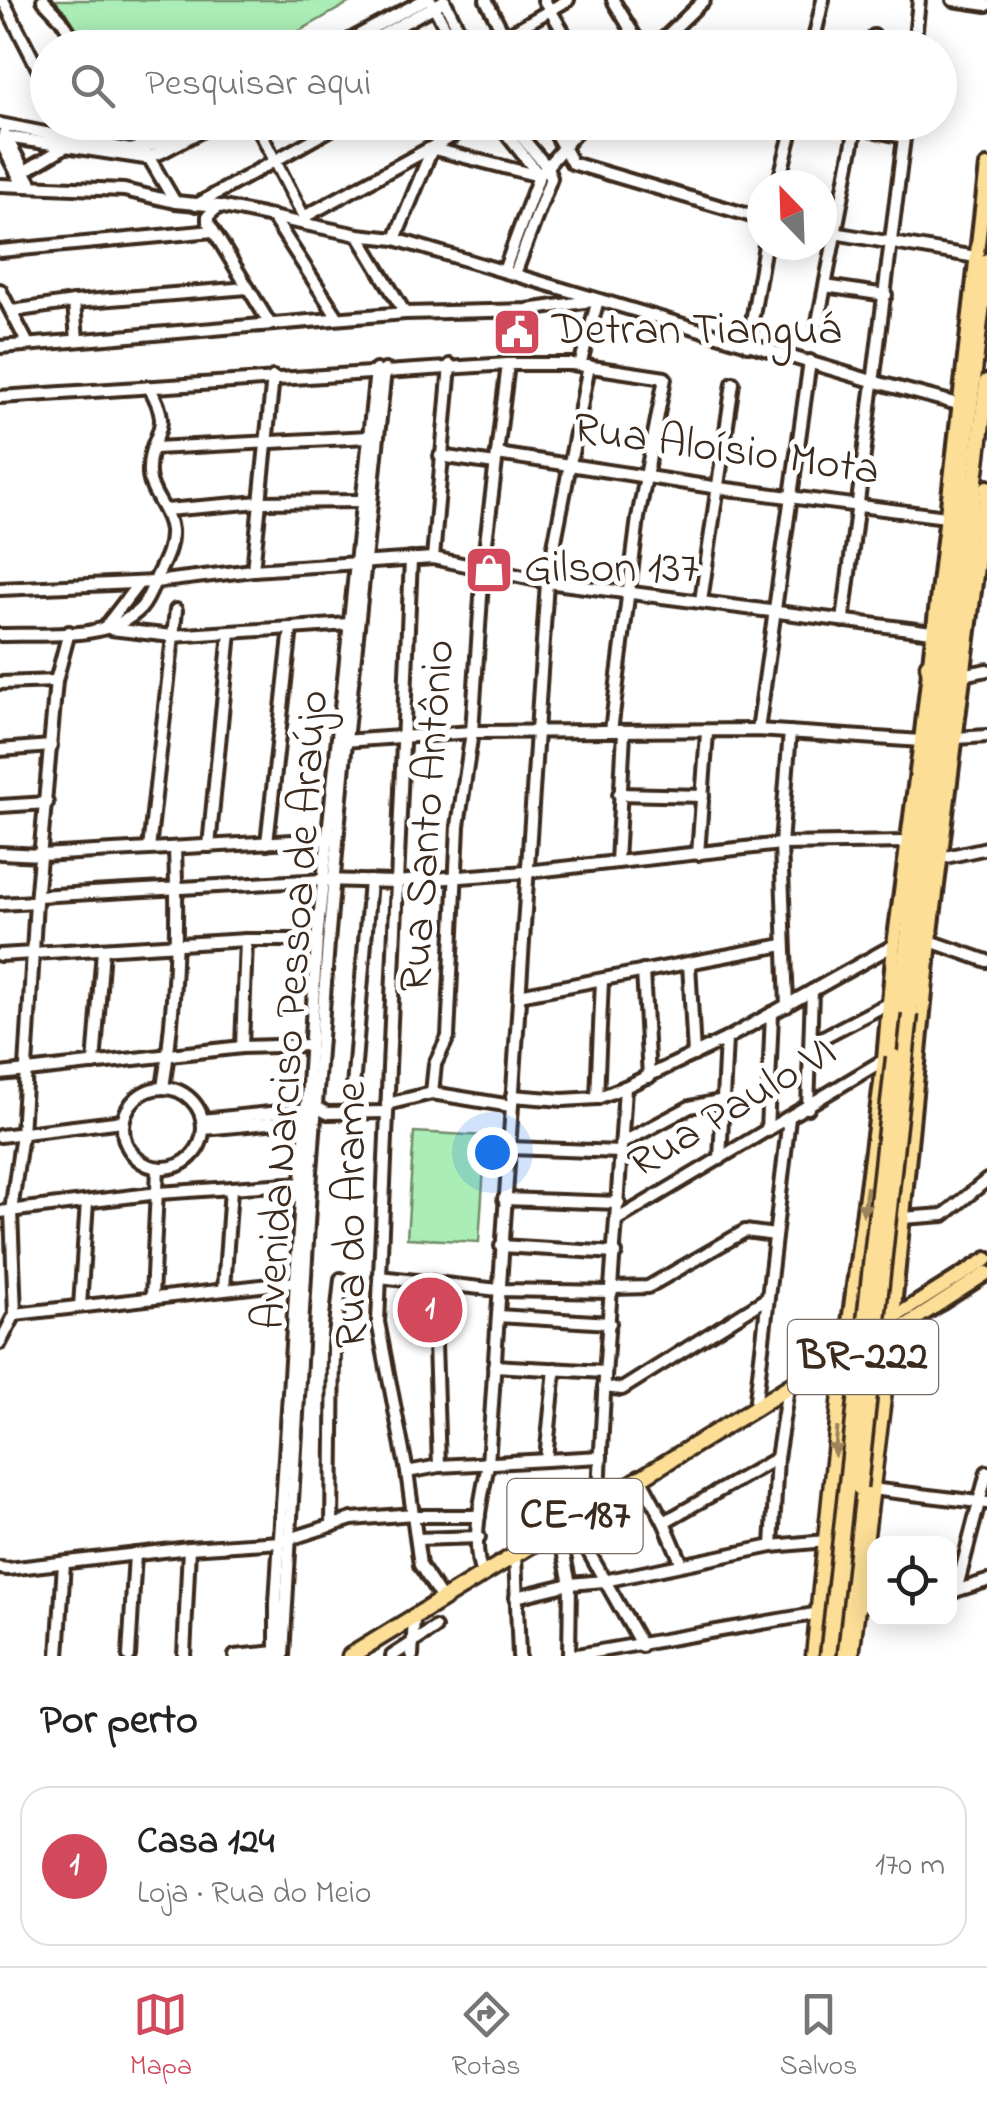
<!DOCTYPE html>
<html lang="pt">
<head>
<meta charset="utf-8">
<style>
  :root { --surface:#fff; --page:#f6f6f6; --text:#222; --muted:#767676; --line:#e0e0e0; --accent:#d1495b }
  body { margin:0; font-family:"Indie Flower",sans-serif; background:var(--page); color:var(--text) }
  .controls { position:absolute; right:30px; bottom:30px; display:grid; overflow:hidden; border-radius:20px; box-shadow:0 5px 25px #0003 }
  .controls button { width:90px; height:90px; display:grid; place-items:center; padding:0; border:0; border-bottom:2px solid var(--line); background:var(--surface); color:var(--text); font:50px sans-serif }
  .compass { position:absolute; left:747px; top:170px; width:90px; height:90px; border-radius:50%; background:var(--surface); box-shadow:0 5px 25px #0003; rotate:337deg }
  .you { position:absolute; left:492px; top:1152px; width:35px; height:35px; margin:-25px; border:8px solid #fff; border-radius:50%; background:#1a73e8; box-shadow:0 0 0 15px #1a73e833 }
  .badge { display:grid; place-items:center; width:65px; height:65px; border-radius:50%; background:var(--accent); color:#fff; font-size:32px; font-weight:700 }
  .pin { position:absolute; translate:-50% -50%; border:5px solid #fff; box-shadow:0 2px 10px #0006 }
  .list { margin:0; padding:0; list-style:none }
  h2 { display:flex; justify-content:space-between; align-items:center; height:130px; margin:0; padding:0 40px; font-size:42px }
  h2 small { font-size:32px; font-weight:400; color:var(--muted) }
  .list li { display:grid; grid-template-columns:65px 1fr auto; gap:30px; align-items:center; box-sizing:border-box; height:160px; margin:0 20px 20px; padding:0 20px; border:2px solid var(--line); border-radius:30px }
  .list b { display:block; font-size:38px; white-space:nowrap }
  .list p { margin:0; font-size:32px; white-space:nowrap; color:var(--muted) }
  .list em { font-size:32px; font-style:normal; color:var(--muted) }
  .icon { flex:none; width:55px; height:55px; fill:none; stroke:currentColor; stroke-width:2; stroke-linecap:round; stroke-linejoin:round }
  .map { position:relative; flex:none; width:987px; height:1656px; overflow:hidden }
  .search { position:absolute; background:var(--surface); box-shadow:0 5px 25px #0003; left:30px; right:30px; top:30px; height:110px; display:flex; align-items:center; gap:25px; box-sizing:border-box; padding:0 35px; border-radius:55px; color:var(--muted); font-size:38px }
  .sheet { height:310px; background:var(--surface) }
  nav { display:flex; justify-content:space-around; align-items:center; box-sizing:border-box; height:140px; border-top:2px solid var(--line); background:var(--surface); font-size:28px; color:var(--muted) }
  nav a { display:grid; justify-items:center; gap:5px }
  nav .on { color:var(--accent) }
  .map>svg:first-child { display:block }
  .green { fill:#aaedb6; stroke:#728c6a; stroke-width:2.5 }
  .lines { fill:none; stroke-linecap:round; stroke-linejoin:round }
  .minor-casing { stroke:#3b2a1e; stroke-width:18 }
  .major-casing { stroke:#3b2a1e; stroke-width:20 }
  .highway-casing { stroke:#3b2a1e; stroke-width:21 }
  .minor { stroke:#fff; stroke-width:10 }
  .major { stroke:#fcde96; stroke-width:12 }
  .highway { stroke:#fcde96; stroke-width:14 }
  .highway-bridge-casing { stroke:#3b2a1e; stroke-width:21; stroke-linecap:butt }
  .highway-bridge { stroke:#fcde96; stroke-width:14 }
  .oneway { fill:#9c845a }
  .labels { text-anchor:middle; dominant-baseline:central; stroke-width:10; stroke-linejoin:round; paint-order:stroke }
  .shield { fill:#fff; stroke:#766a62; stroke-width:2.5 }
  .shield-label { font-size:42px; font-weight:bold; fill:#3b2a1e }
  .poi-label { font-size:45px; fill:#3b2a1e; stroke:#fff; text-anchor:start }
  .street-label { font-size:45px; fill:#3b2a1e; stroke:#fff }
</style>
</head>
<body>
<div class="map">
<svg width="987" height="1656" viewBox="0 0 987 1656">
  <rect width="100%" height="100%" fill="#fff"/>
  <filter id="ink" filterUnits="userSpaceOnUse"><feTurbulence type="fractalNoise" baseFrequency=".01" numOctaves="2"/><feDisplacementMap in="SourceGraphic" scale="20" xChannelSelector="R" yChannelSelector="G"/><feConvolveMatrix kernelMatrix="1 2 1 2 8 2 1 2 1" color-interpolation-filters="sRGB"/></filter>
  <g filter="url(#ink)">
    <g class="green">
      <path d="M 55,0 L 354,0 L 271,47 L 88,48 Z"/>
      <path d="M 414,1132 L 486,1136 L 479,1242 L 407,1238 Z"/>
    </g>
    <g class="lines">
      <g class="minor-casing">
        <g id="minor">
          <path d="M 3,0 L 48,88"/>
          <path d="M 43,0 L 61,19 L 80,48"/>
          <path d="M 444,0 L 468,48"/>
          <path d="M 486,0 L 511,48"/>
          <path d="M 544,0 L 573,48"/>
          <path d="M 613,0 L 642,48"/>
          <path d="M 953,0 L 987,5"/>
          <path d="M 431,1 L 456,48"/>
          <path d="M 505,36 L 568,0"/>
          <path d="M 335,48 L 424,0"/>
          <path d="M 358,48 L 444,1"/>
          <path d="M 654,48 L 704,0"/>
          <path d="M 812,48 L 823,0"/>
          <path d="M 871,48 L 874,36"/>
          <path d="M 914,48 L 919,0"/>
          <path d="M 65,122 L 74,140"/>
          <path d="M 128,122 L 175,202"/>
          <path d="M 255,122 L 307,223"/>
          <path d="M 497,122 L 539,175"/>
          <path d="M 509,122 L 547,167 L 551,178 L 515,274"/>
          <path d="M 549,122 L 572,163 L 762,219"/>
          <path d="M 834,122 L 904,137"/>
          <path d="M 0,124 L 130,150 L 161,143 L 197,122"/>
          <path d="M 4,133 L 32,185"/>
          <path d="M 0,140 L 6,137 L 145,158 L 160,153 L 218,122"/>
          <path d="M 0,141 L 23,185"/>
          <path d="M 434,149 L 539,176"/>
          <path d="M 25,171 L 65,147"/>
          <path d="M 0,185 L 124,190 L 175,202 L 219,206 L 358,235 L 395,239 L 872,381 L 958,404"/>
          <path d="M 778,185 L 794,122"/>
          <path d="M 196,205 L 344,122"/>
          <path d="M 219,206 L 208,216 L 208,222 L 270,324"/>
          <path d="M 272,216 L 338,318"/>
          <path d="M 304,217 L 478,122"/>
          <path d="M 822,231 L 976,257"/>
          <path d="M 358,235 L 405,313"/>
          <path d="M 395,239 L 432,149"/>
          <path d="M 0,251 L 213,231"/>
          <path d="M 504,271 L 539,176 L 585,122"/>
          <path d="M 825,286 L 886,295"/>
          <path d="M 0,290 L 28,344"/>
          <path d="M 74,302 L 77,340"/>
          <path d="M 12,311 L 74,302 L 248,288"/>
          <path d="M 817,327 L 857,122"/>
          <path d="M 748,345 L 765,245"/>
          <path d="M 0,347 L 405,313 L 527,310 L 591,301"/>
          <path d="M 580,365 L 598,300"/>
          <path d="M 0,397 L 508,364 L 572,364 L 665,378 L 638,518 L 611,731"/>
          <path d="M 155,448 L 369,437"/>
          <path d="M 497,454 L 719,488 L 946,517"/>
          <path d="M 440,456 L 495,464"/>
          <path d="M 166,510 L 260,502 L 363,501"/>
          <path d="M 433,558 L 450,365"/>
          <path d="M 411,559 L 378,1322 L 407,1472 L 420,1565 L 442,1599"/>
          <path d="M 253,570 L 273,377"/>
          <path d="M 0,589 L 155,582 L 253,570 L 433,558 L 547,582 L 932,632"/>
          <path d="M 701,601 L 733,383"/>
          <path d="M 843,621 L 906,122"/>
          <path d="M 106,626 L 139,583"/>
          <path d="M 111,629 L 172,636 L 349,624"/>
          <path d="M 0,635 C 42,633 109,642 141,608 C 149,599 153,585 158,574 C 165,560 172,547 171,530 C 169,509 150,494 149,474 C 147,432 177,434 149,387"/>
          <path d="M 963,675 L 987,670"/>
          <path d="M 0,683 L 56,681"/>
          <path d="M 758,730 L 810,361"/>
          <path d="M 956,738 L 987,736"/>
          <path d="M 343,741 L 472,732 L 758,730 L 921,741"/>
          <path d="M 0,750 L 51,746"/>
          <path d="M 619,794 L 703,796"/>
          <path d="M 0,806 L 47,803"/>
          <path d="M 267,843 L 291,628"/>
          <path d="M 209,846 L 230,632"/>
          <path d="M 149,849 L 176,610"/>
          <path d="M 0,853 L 41,855 L 329,839"/>
          <path d="M 698,854 L 707,733"/>
          <path d="M 941,858 L 987,848"/>
          <path d="M 617,862 L 624,732"/>
          <path d="M 37,896 L 324,880 L 395,882 L 526,872 L 781,844 L 907,842"/>
          <path d="M 0,904 L 36,902"/>
          <path d="M 930,941 L 987,961"/>
          <path d="M 0,955 L 246,940 L 317,940"/>
          <path d="M 689,963 L 694,1055"/>
          <path d="M 643,971 L 649,1077"/>
          <path d="M 519,995 L 783,945"/>
          <path d="M 787,1006 L 781,844 L 790,732"/>
          <path d="M 812,1043 L 889,1003"/>
          <path d="M 242,1047 L 246,940"/>
          <path d="M 94,1064 L 103,950"/>
          <path d="M 0,1074 L 242,1047 L 310,1045"/>
          <circle cx="163" cy="1128" r="40"/>
          <path d="M 163,1088 C 175,1012 178,925 175,848"/>
          <path d="M 432,1093 L 435,1064 L 448,1037 L 458,826 L 472,732 L 483,567 L 508,364"/>
          <path d="M 512,1096 L 563,1100 L 597,1098 L 625,1087 L 726,1039 L 894,945"/>
          <path d="M 597,1098 L 602,980"/>
          <path d="M 387,1104 L 432,1093 L 511,1106"/>
          <path d="M 808,1108 L 812,991"/>
          <path d="M 351,1112 L 370,881"/>
          <path d="M 202,1120 L 318,1108 L 327,1113 L 386,1112"/>
          <path d="M 203,1129 L 312,1119"/>
          <path d="M 767,1131 L 772,1013"/>
          <path d="M 0,1136 L 123,1121"/>
          <path d="M 622,1143 L 690,1107 L 724,1100"/>
          <path d="M 509,1148 L 621,1152"/>
          <path d="M 720,1159 L 726,1039"/>
          <path d="M 504,1199 L 619,1203"/>
          <path d="M 0,1212 L 159,1193 L 302,1183"/>
          <path d="M 902,1218 L 944,1215 L 987,1180"/>
          <path d="M 618,1219 L 884,1060"/>
          <path d="M 501,1246 L 616,1253"/>
          <path d="M 379,1277 L 499,1290 L 612,1292"/>
          <path d="M 433,1282 L 439,1466"/>
          <path d="M 613,1288 L 648,1287 L 745,1231 L 775,1235"/>
          <path d="M 224,1289 L 231,1189"/>
          <path d="M 152,1297 L 158,1168"/>
          <path d="M 80,1306 L 87,1202"/>
          <path d="M 15,1314 L 295,1282"/>
          <path d="M 498,1316 L 610,1323"/>
          <path d="M 0,1343 L 15,1314 L 11,1211 L 22,1134 L 36,902 L 56,681 L 69,632"/>
          <path d="M 494,1366 L 605,1372"/>
          <path d="M 604,1387 L 622,1389 L 767,1298"/>
          <path d="M 755,1408 L 789,1118"/>
          <path d="M 546,1459 L 555,1369"/>
          <path d="M 407,1472 L 439,1466 L 601,1457"/>
          <path d="M 639,1476 L 664,1522 L 682,1564"/>
          <path d="M 871,1489 L 987,1503"/>
          <path d="M 599,1501 C 603,1363 617,1225 625,1087"/>
          <path d="M 413,1516 L 479,1516"/>
          <path d="M 570,1519 L 642,1646"/>
          <path d="M 664,1522 L 777,1458"/>
          <path d="M 332,1526 L 334,1346 L 341,1279"/>
          <path d="M 558,1527 L 570,1584 L 569,1656"/>
          <path d="M 417,1539 L 479,1537"/>
          <path d="M 772,1546 L 777,1458 L 788,1388"/>
          <path d="M 515,1554 L 519,1656"/>
          <path d="M 0,1568 L 8,1569 L 189,1548 L 280,1542 L 352,1519 L 413,1514"/>
          <path d="M 482,1574 C 470,1542 482,1497 488,1464 L 547,582 L 589,366"/>
          <path d="M 955,1591 L 987,1581"/>
          <path d="M 956,1591 L 987,1472"/>
          <path d="M 516,1597 L 570,1584 L 604,1581 L 772,1546 L 826,1541"/>
          <path d="M 857,1605 L 874,1604"/>
          <path d="M 58,1656 L 64,1563"/>
          <path d="M 129,1656 L 135,1554"/>
          <path d="M 184,1656 L 189,1548"/>
          <path d="M 235,1656 L 276,1652"/>
          <path d="M 276,1656 L 276,1603 L 317,940 L 376,370"/>
          <path d="M 283,1656 L 311,1172 L 328,943 L 346,741 L 385,370"/>
          <path d="M 392,1656 L 435,1628"/>
          <path d="M 412,1656 L 414,1617"/>
          <path d="M 571,1656 L 820,1613"/>
        </g>
      </g>
      <g class="major-casing">
        <g id="major">
          <path d="M 893,1318 L 930,941 L 987,487"/>
          <path d="M 893,1318 L 987,1259"/>
          <path d="M 891,1335 L 987,1273"/>
          <path d="M 846,1345 L 884,1060 L 894,945 L 921,741 L 987,166"/>
        </g>
      </g>
      <g class="highway-casing">
        <g id="highway">
          <path d="M 928,665 L 934,694"/>
          <path d="M 910,1014 L 987,382"/>
          <path d="M 894,1057 L 987,261"/>
          <path d="M 801,1379 L 816,1376 L 851,1359"/>
          <path d="M 350,1656 L 755,1408 L 801,1379 L 810,1368 L 893,1318"/>
          <path d="M 814,1656 L 846,1345"/>
          <path d="M 838,1656 L 859,1487"/>
          <path d="M 851,1656 L 893,1318"/>
        </g>
      </g>
      <use href="#minor" class="minor"/>
      <use href="#major" class="major"/>
      <use href="#highway" class="highway"/>
      <g class="highway-bridge-casing">
        <g id="highway-bridge">
          <path d="M 859,1487 L 910,1014"/>
          <path d="M 828,1656 L 894,1057"/>
        </g>
      </g>
      <use href="#highway-bridge" class="highway-bridge"/>
    </g>
    <defs><path id="oneway-solid" d="M-6-.8H1V-3.2L6.5 0L1 3.2V.8H-6Z" transform="scale(2.5)"/></defs>
    <g class="oneway">
      <use href="#oneway-solid" transform="translate(865 1201) rotate(98)"/>
      <use href="#oneway-solid" transform="translate(836 1442) rotate(96)"/>
    </g>
  </g>
  <defs>
    <g id="civic-square" transform="scale(2.5)"><rect x="-9" y="-9" width="18" height="18" rx="4" fill="#d1495b" stroke="#fff"/><path d="M-.6-6.5H3V-4.5H.6V-3L4-1V1h2V6H-6V1h2V-1L-.6-3ZM-1.2 2.5V6h2.4V2.5Z" fill="#fff"/></g>
    <g id="shop-square" transform="scale(2.5)"><rect x="-9" y="-9" width="18" height="18" rx="4" fill="#d1495b" stroke="#fff"/><path d="M-5-2.5h2.3a2.7 3.5 0 0 1 5.4 0H5L5.5 6h-11ZM-1.5-2.5h3a1.5 2.3 0 0 0-3 0Z" fill="#fff"/></g>
  </defs>
  <g fill-rule="evenodd">
    <use href="#civic-square" x="517" y="332"/>
    <use href="#shop-square" x="489" y="570"/>
  </g>
  <g class="labels">
    <g class="shield">
      <rect x="788" y="1320" width="150" height="74" rx="8"/>
      <rect x="507.5" y="1479" width="135" height="74" rx="8"/>
    </g>
    <g class="shield-label">
      <text x="863" y="1357">BR-222</text>
      <text x="575" y="1516">CE-187</text>
    </g>
    <g class="poi-label">
      <text x="552" y="332">Detran Tianguá</text>
      <text x="524" y="570">Gilson 137</text>
    </g>
    <g class="street-label">
      <text transform="translate(726 451) rotate(8)">Rua Aloísio Mota</text>
      <text transform="translate(429 816) rotate(-86)">Rua Santo Antônio</text>
      <text transform="translate(293 1010) rotate(-86)">Avenida Narciso Pessoa de Araújo</text>
      <text transform="translate(733 1109) rotate(-31)">Rua Paulo VI</text>
      <text transform="translate(353 1215) rotate(-90)">Rua do Arame</text>
    </g>
  </g>
</svg>
<div class="controls">
<button><svg class="icon" aria-label="locate" viewBox="0 0 24 24"><circle cx="12" cy="12" r="6"/><path d="M12 2v4M12 18v4M2 12h4M18 12h4"/></svg></button>
</div>
<svg class="compass" viewBox="-18 -18 36 36"><path d="M0-13l5 13h-10z" fill="#e53935"/><path d="M0 13l5-13h-10z" fill="#767676"/></svg>
<div class="you"></div>
<div class="pin badge" style="left:430px;top:1310px">1</div>
<div class="search"><svg class="icon" aria-label="search" viewBox="0 0 24 24"><circle cx="10" cy="10" r="6"/><path d="M15 15l6 6"/></svg>Pesquisar aqui</div>
</div>
<section class="sheet">
<h2>Por perto<small></small></h2>
<ul class="list">
<li><span class="badge">1</span><div><b>Casa 124</b><p>Loja · Rua do Meio</p></div><em>170 m</em></li>
</ul>
</section>
<nav>
<a class="on"><svg class="icon" aria-label="map" viewBox="0 0 24 24"><path d="M3 6l6-2 6 2 6-2v14l-6 2-6-2-6 2zM9 4v14M15 6v14"/></svg>Mapa</a>
<a><svg class="icon" aria-label="directions" viewBox="0 0 24 24"><path d="M12 3l9 9-9 9-9-9zM9 14v-3h6M13 9l2 2-2 2"/></svg>Rotas</a>
<a><svg class="icon" aria-label="saved" viewBox="0 0 24 24"><path d="M7 4h10v16l-5-4-5 4z"/></svg>Salvos</a>
</nav>
</body>
</html>
